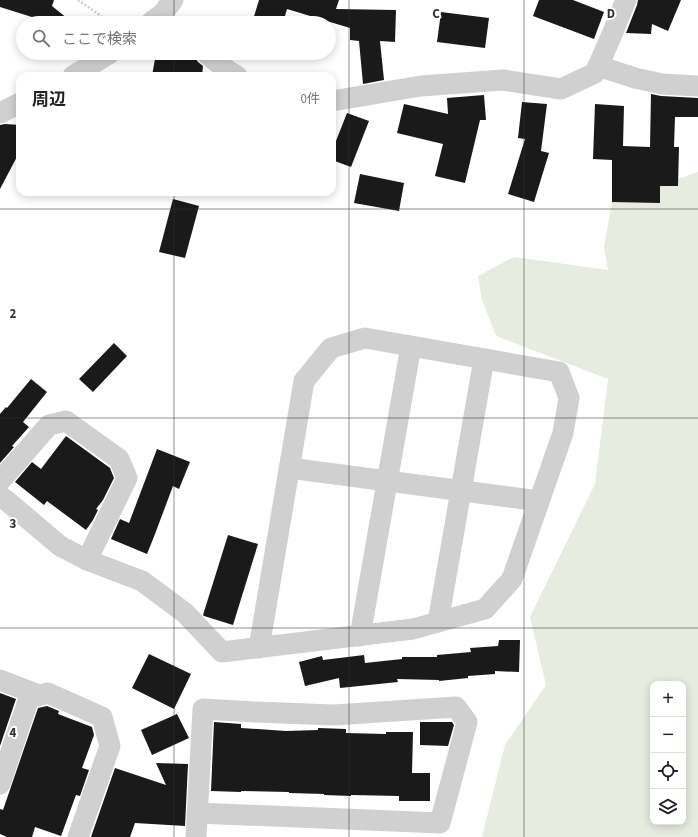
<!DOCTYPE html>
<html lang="ja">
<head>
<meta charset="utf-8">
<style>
  :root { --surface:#fff; --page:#f6f6f6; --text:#202124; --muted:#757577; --line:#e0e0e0 }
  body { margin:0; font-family:"Source Sans 3","Noto Sans JP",sans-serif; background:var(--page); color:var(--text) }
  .controls { position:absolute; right:12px; bottom:12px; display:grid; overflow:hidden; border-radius:8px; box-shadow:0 2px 10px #0003 }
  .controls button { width:36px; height:36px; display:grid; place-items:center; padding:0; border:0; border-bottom:1px solid var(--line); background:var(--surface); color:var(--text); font:20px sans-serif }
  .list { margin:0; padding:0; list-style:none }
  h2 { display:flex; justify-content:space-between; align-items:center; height:52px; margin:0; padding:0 16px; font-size:17px }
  h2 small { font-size:13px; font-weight:400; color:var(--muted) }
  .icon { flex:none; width:22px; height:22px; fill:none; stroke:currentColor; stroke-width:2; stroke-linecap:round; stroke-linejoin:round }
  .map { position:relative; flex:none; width:698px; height:837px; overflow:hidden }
  .search { position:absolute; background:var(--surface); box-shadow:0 2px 10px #0003; left:16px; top:16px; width:320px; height:44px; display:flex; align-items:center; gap:10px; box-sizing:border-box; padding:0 14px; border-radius:22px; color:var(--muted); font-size:15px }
  .panel { position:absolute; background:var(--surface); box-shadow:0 2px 10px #0003; left:16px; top:72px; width:320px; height:124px; border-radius:12px }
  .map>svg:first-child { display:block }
  .green { fill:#e6ecdf; fill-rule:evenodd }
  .building { fill:#1a1a1a }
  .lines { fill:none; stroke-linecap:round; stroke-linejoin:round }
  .path { stroke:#cdcdcd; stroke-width:2.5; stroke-dasharray:2 2; stroke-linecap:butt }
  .minor { stroke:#d0d0d0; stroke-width:21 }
  .grid { fill:none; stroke:#333; stroke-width:1; stroke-opacity:0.55 }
  .grid-label { font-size:13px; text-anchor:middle; font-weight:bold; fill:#333; stroke:#fff; stroke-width:4; stroke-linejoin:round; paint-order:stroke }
</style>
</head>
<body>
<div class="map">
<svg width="698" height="837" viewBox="0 0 698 837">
  <rect width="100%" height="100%" fill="#fff"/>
  <path class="green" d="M 698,172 L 698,837 L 482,837 L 505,745 L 546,685 L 530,617 L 595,484 L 608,379 L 496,336 L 482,300 L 478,276 L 514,257 L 608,270 L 604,247 L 612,202 ZM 653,684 L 683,684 L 683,822 L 653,822 Z"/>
  <g class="building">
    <path d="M 0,0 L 54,0 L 52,6 L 73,23 L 51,23 L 0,7 Z"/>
    <path d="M 259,0 L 339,0 L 336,9 L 396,10 L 395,42 L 380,41 L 384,80 L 363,84 L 359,41 L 350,40 L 350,28 L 287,9 L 283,23 L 252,23 Z"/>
    <path d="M 539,0 L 573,0 L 604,12 L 594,39 L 533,16 Z"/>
    <path d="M 638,0 L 681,0 L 668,31 L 652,24 L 651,34 L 626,33 L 637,5 Z"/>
    <path d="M 441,12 L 489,18 L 485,48 L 437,42 Z"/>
    <path d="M 156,53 L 170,53 L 195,57 L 198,62 L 203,66 L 202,76 L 152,76 Z"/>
    <path d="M 651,94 L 661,96 L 698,98 L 698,117 L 675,117 L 674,147 L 679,147 L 678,186 L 660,186 L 660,203 L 612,202 L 612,160 L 593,159 L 595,104 L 624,106 L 623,146 L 650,147 Z"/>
    <path d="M 484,95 L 486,120 L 480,120 L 465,183 L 435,176 L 443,144 L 397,133 L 404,104 L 448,114 L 447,98 Z"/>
    <path d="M 522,102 L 547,104 L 541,151 L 549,153 L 534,202 L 508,194 L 525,139 L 518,138 Z"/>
    <path d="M 347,113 L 369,121 L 351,167 L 332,160 L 332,151 Z"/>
    <path d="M 5,124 L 20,125 L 20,151 L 0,189 L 0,125 Z"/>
    <path d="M 360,174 L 404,183 L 399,211 L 354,203 Z"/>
    <path d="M 173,199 L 199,206 L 185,258 L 159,252 Z"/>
    <path d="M 114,343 L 127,356 L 93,392 L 79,379 Z"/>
    <path d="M 31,379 L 47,392 L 23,422 L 29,427 L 12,446 L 14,447 L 0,463 L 0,414 L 6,407 L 7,408 Z"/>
    <path d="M 66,436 L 110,468 L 114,478 L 103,500 L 96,509 L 98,510 L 93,520 L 86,530 L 47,501 L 44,505 L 15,482 L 32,462 L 41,469 Z"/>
    <path d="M 157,449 L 190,462 L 179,489 L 173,486 L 155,534 L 147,554 L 111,539 L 120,519 L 129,523 Z"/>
    <path d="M 228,535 L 258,544 L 233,625 L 204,616 L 203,615 Z"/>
    <path d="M 499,640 L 520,640 L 519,672 L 495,671 L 495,674 L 468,676 L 468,678 L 439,681 L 439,680 L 397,679 L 398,682 L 340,688 L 339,678 L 305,686 L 299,662 L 322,656 L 323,660 L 364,655 L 365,663 L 402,659 L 402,657 L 437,657 L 437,655 L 471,652 L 470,648 L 498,646 Z"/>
    <path d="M 149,654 L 191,674 L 174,709 L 132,688 Z"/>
    <path d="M 0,693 L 16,699 L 0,746 Z"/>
    <path d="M 47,706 L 59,711 L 58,714 L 92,727 L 94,735 L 82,768 L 89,770 L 80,796 L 76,795 L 61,836 L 35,827 L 32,837 L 7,837 L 0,834 L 0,809 L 3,810 L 38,708 Z"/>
    <path d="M 177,714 L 189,738 L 152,755 L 141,730 Z"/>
    <path d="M 214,722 L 241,724 L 241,728 L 286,731 L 318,730 L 318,728 L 346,729 L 346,733 L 386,734 L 386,732 L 413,732 L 412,773 L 430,773 L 430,801 L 399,801 L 399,796 L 351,795 L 351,796 L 324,795 L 324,794 L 289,793 L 289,792 L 241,791 L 241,792 L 211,791 Z"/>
    <path d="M 420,722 L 452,722 L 454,725 L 448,746 L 420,745 Z"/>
    <path d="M 156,763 L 188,764 L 185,826 L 135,823 L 130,837 L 91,837 L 115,768 L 166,785 Z"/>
  </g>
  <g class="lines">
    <path class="path" d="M 78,0 L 111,23"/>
    <g class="minor">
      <path d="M 150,23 L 163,13 L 173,0"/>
      <path d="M 206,53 L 227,70 L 237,76"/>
      <path d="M 598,66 L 635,78 L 662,84 L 698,86"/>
      <path d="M 73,76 L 110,53"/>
      <path d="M 332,101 L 421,86 L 503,80 L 561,89 L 595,73 L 610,39 L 626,0"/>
      <path d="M 0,113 L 20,103"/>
      <path d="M 289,468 L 539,501"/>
      <path d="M 0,481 L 49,425 L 66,421 L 119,459 L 127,478 L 87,560"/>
      <path d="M 0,496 L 7,501 L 60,546 L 87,560 L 142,581 L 185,613 L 222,652 L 413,629 L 485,609 L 512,579 L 563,433 L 569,398 L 559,372 L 365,338 L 331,348 L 304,381 L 259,648"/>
      <path d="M 438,622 L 484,359"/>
      <path d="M 360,636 L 411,346"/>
      <path d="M 0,680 L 39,695"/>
      <path d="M 0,784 L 29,698 L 48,693 L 102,717 L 110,746 L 78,837"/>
      <path d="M 196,837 L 203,709 L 255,712 L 334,715 L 456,707 L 467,722 L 440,823 L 197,813"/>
    </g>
  </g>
  <path class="grid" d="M 174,0 L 174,23M 349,0 L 349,837M 524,0 L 524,837M 174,53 L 174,76M 174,192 L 174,837M 0,209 L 698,209M 0,418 L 698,418M 0,628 L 698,628"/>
  <g class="grid-label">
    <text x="436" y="18">C</text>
    <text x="611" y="18">D</text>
    <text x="13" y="318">2</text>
    <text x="13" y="528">3</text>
    <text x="13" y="737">4</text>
  </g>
</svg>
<div class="controls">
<button>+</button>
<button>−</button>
<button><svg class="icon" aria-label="locate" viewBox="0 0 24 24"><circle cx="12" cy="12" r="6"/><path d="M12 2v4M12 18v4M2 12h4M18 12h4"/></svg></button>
<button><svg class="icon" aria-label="layers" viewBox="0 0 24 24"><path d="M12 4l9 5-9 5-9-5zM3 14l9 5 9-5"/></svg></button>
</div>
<div class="search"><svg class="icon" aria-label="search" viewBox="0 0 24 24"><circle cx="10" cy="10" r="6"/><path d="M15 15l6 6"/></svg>ここで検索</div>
<section class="panel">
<h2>周辺<small>0件</small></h2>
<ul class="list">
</ul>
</section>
</div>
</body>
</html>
